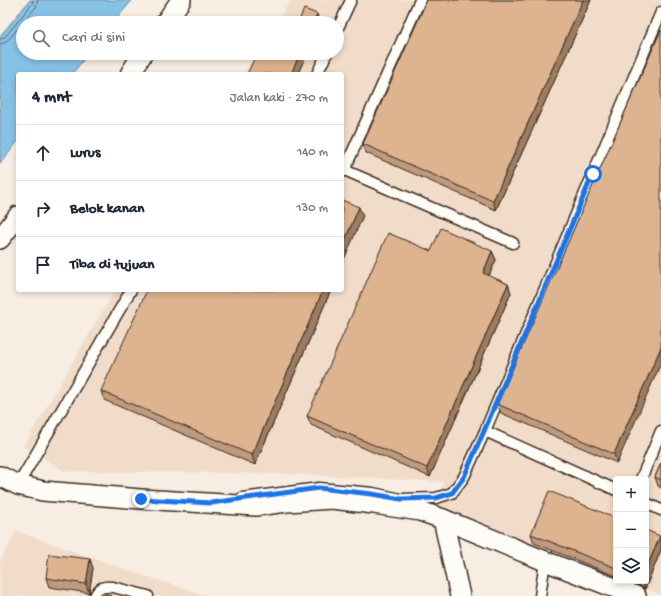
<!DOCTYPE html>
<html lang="id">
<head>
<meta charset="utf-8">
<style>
  :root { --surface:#fff; --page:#f6f6f7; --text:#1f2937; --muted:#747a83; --line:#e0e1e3 }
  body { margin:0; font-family:"Gochi Hand",sans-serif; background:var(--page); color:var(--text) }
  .controls { position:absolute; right:12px; bottom:12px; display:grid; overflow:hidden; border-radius:4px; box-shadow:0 2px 6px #0003 }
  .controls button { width:36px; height:36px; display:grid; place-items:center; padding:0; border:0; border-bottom:1px solid var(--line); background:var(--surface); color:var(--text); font:20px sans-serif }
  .stop { position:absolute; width:12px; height:12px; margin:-9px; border:3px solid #1a73e8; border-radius:50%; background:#fff }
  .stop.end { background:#1a73e8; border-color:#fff; box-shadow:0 1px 4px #0008 }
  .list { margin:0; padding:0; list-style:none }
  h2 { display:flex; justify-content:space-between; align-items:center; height:52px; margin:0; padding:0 16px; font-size:17px }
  h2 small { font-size:13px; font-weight:400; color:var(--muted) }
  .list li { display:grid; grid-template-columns:26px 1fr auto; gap:12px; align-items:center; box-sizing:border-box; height:56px; padding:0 16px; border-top:1px solid var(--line) }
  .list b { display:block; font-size:15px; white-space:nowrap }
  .list em { font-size:13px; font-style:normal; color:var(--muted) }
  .icon { flex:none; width:22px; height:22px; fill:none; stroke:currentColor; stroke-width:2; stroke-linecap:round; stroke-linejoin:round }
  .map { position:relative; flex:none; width:661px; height:596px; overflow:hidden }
  .search { position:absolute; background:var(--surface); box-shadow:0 2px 6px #0003; left:16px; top:16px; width:328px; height:44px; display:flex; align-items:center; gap:10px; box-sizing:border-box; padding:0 14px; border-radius:22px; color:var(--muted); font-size:15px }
  .panel { position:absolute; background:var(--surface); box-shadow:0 2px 6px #0003; left:16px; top:72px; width:328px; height:220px; border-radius:4px }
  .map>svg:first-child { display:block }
  .built { fill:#f0dcc9 }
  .water { fill:#86c2e6; stroke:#688596 }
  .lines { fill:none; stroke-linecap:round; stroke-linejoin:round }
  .shore { stroke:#59676e; stroke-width:1 }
  .service-casing { stroke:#3b2a1e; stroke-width:13 }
  .minor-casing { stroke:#3b2a1e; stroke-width:22 }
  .service { stroke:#fdfcf7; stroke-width:10 }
  .minor { stroke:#fdfcf7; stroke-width:19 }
  .wall { fill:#bf9a7b; stroke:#3b2a1e }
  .shaded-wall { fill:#9b7d64; stroke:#3b2a1e }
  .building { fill:#deb38f; stroke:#3b2a1e }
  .route { stroke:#1a73e8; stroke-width:5 }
</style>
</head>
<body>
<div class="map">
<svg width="661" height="596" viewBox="0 0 661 596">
  <rect width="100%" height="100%" fill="#f7ede2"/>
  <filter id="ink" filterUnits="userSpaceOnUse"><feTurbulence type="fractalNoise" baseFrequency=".025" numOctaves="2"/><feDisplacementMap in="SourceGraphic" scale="8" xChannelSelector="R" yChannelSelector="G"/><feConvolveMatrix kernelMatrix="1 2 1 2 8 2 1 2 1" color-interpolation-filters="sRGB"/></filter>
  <g filter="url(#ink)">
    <g class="built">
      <path d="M 291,0 L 661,0 L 661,595 L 626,581 L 646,581 L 646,479 L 616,479 L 616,577 L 433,505 L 444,482 L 293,474 L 65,471 L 24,446 L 115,290 L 342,290 L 342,74 L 244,74 L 257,53 L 337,53 L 337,23 L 276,23 Z"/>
      <path d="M 16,531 L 127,570 L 208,596 L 0,596 L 0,562 Z"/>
    </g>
    <path class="water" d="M 30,0 L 132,0 L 113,23 L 23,23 L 23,53 L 89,53 L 72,74 L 18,74 L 18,141 L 0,164 L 0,36 Z"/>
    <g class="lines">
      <g class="shore">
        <path d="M 0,39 L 3,38 L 5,37 L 32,4 L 33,0"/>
        <path d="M 0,44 L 4,43 L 8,40 L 36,7 L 38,0"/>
      </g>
      <g class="service-casing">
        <g id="service">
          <path d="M 337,30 L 351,0"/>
          <path d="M 317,74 L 327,53"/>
          <path d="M 342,169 L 513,243"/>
          <path d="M 344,171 L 420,0"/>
          <path d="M 485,431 L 616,490"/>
          <path d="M 641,479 L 661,431"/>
          <path d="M 18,485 L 131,290"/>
          <path d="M 242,498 L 319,488 L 373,493 L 401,499 L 436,498 L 452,493 L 464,477 L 485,431 L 661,12"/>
          <path d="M 646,503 L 661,510"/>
          <path d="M 95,596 C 99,587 104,586 113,587 L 148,596"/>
          <path d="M 540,596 L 545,561"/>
        </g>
      </g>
      <g class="minor-casing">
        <g id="minor">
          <path d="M 165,23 L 181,0"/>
          <path d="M 130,74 L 143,53"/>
          <path d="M 0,239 L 18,216"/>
          <path d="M 0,476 L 18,485 L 43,491 L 141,499 L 256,506 L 287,502 L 332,499 L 374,504 L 420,511 L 443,519 L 545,561 L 636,596"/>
          <path d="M 443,519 L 460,596"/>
        </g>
      </g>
      <use href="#service" class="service"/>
      <use href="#minor" class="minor"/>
    </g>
    <g class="wall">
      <path d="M 427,0 L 591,0 L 496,210 L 366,153 L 363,144 Z"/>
      <path d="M 661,30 L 617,463 L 501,413 L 497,404 Z"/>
      <path d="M 431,251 L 492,251 L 496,260 L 489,276 L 508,284 L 511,293 L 430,477 L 311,425 L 307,416 Z"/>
      <path d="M 331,290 L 255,465 L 104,400 L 101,391 Z"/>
      <path d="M 661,463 L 661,488 L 658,486 L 655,477 Z"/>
      <path d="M 616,518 L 616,576 L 534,543 L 531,534 Z"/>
      <path d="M 660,536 L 661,539 L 661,550 L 645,589 L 640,586 L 628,581 L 646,581 Z"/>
      <path d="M 93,568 L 89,593 L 49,587 L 46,578 Z"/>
    </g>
    <g class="shaded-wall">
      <path d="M 583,0 L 591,0 L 496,210 L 493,201 Z"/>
      <path d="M 317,14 L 320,23 L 313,23 Z"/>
      <path d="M 300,53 L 307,53 L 298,74 L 291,74 Z"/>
      <path d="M 359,207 L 363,216 L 342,264 L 342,247 Z"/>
      <path d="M 492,251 L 496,260 L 486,282 L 483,273 Z"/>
      <path d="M 508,284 L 511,293 L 430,477 L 427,468 Z"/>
      <path d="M 323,290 L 331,290 L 255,465 L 252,455 Z"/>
      <path d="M 661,347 L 661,363 L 617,463 L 614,454 Z"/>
      <path d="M 660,536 L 661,539 L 661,550 L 645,589 L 642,581 L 646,581 L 646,569 Z"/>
      <path d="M 90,559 L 93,568 L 89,593 L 86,584 Z"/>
    </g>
    <g class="building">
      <path d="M 427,0 L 583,0 L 493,201 L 363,144 Z"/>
      <path d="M 304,9 L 317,14 L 313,23 L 298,23 Z"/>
      <path d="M 661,30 L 661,347 L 614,454 L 497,404 Z"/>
      <path d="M 257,53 L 300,53 L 291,74 L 247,74 Z"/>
      <path d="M 342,200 L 359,207 L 342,247 Z"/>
      <path d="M 441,228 L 492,251 L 483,273 L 508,284 L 427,468 L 307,416 L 388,233 L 431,251 Z"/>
      <path d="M 147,290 L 323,290 L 252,455 L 101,391 Z"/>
      <path d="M 661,463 L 661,480 L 655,477 Z"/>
      <path d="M 549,491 L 616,518 L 616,568 L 531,534 Z"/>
      <path d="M 646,530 L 660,536 L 646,569 Z"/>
      <path d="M 49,554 L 90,559 L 86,584 L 46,578 Z"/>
      <path d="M 101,593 L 112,596 L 100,596 Z"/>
    </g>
  </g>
  <g class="lines" filter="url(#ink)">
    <path class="route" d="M 141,499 L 211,503 L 319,488 L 372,494 L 401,499 L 436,498 L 452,493 L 464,477 L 484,431 L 593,174"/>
  </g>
</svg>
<div class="controls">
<button>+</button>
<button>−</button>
<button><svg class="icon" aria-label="layers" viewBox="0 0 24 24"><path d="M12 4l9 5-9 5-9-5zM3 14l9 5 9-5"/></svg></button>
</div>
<div class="stop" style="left:593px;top:174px"></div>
<div class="stop end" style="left:141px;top:499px"></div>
<div class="search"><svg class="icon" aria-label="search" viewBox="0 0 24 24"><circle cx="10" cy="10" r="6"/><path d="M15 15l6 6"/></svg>Cari di sini</div>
<section class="panel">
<h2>4 mnt<small>Jalan kaki · 270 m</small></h2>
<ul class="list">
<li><svg class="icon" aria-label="ahead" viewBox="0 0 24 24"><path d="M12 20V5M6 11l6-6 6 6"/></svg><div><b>Lurus</b></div><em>140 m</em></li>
<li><svg class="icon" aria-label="right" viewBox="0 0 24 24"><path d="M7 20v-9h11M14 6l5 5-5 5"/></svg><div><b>Belok kanan</b></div><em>130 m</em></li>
<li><svg class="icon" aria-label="arrive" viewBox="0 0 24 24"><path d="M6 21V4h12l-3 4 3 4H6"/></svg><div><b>Tiba di tujuan</b></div></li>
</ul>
</section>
</div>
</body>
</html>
